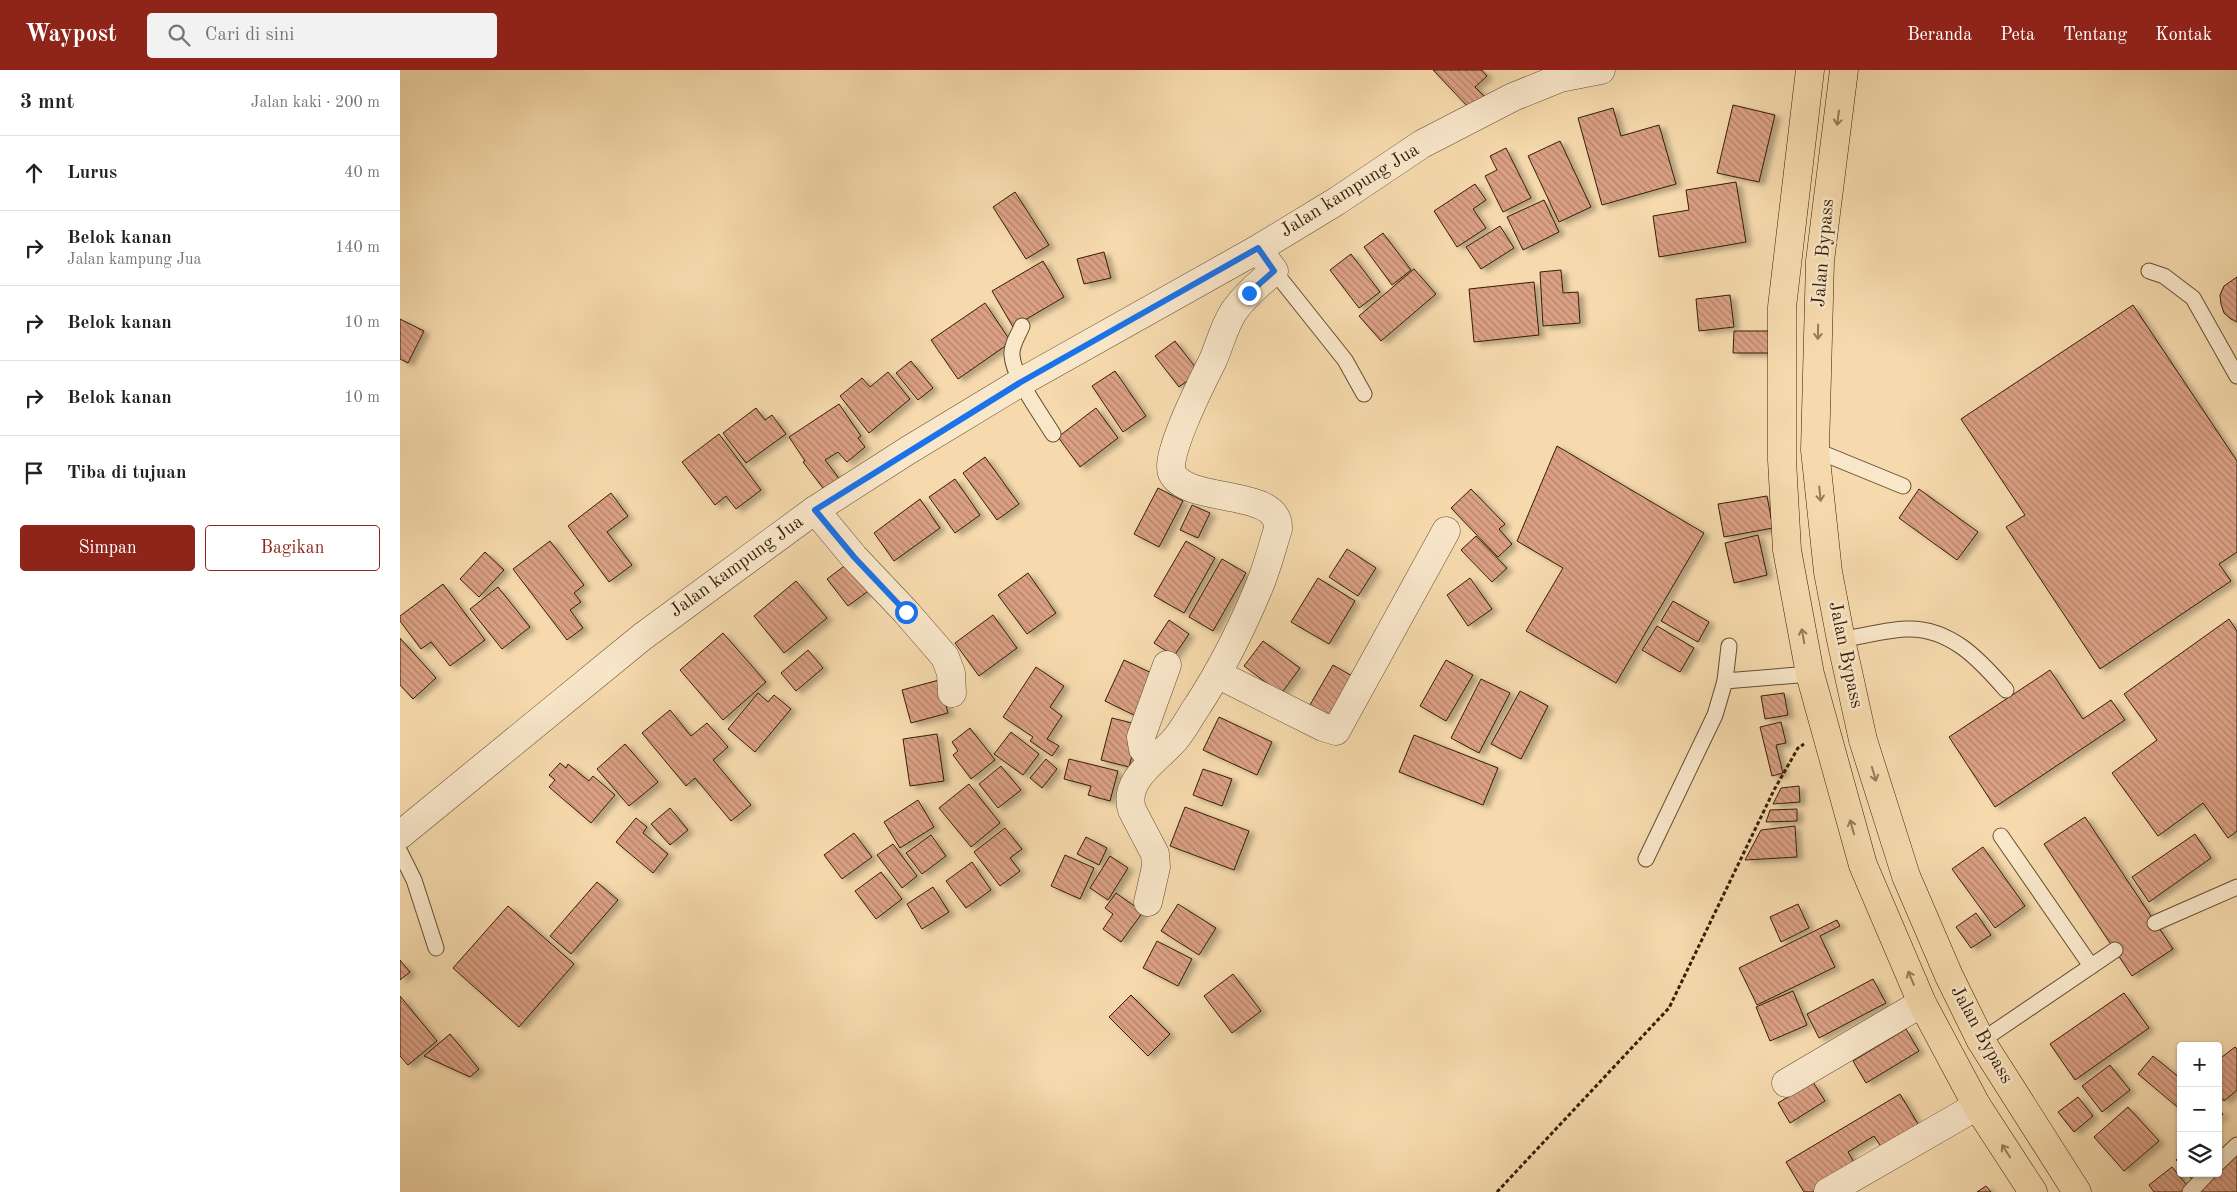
<!DOCTYPE html>
<html lang="id">
<head>
<meta charset="utf-8">
<style>
  :root { --surface:#fff; --page:#f2f2f2; --text:#222; --muted:#767676; --line:#e0e0e0; --accent:#8f2418 }
  body { margin:0; font-family:"Old Standard TT",serif; background:var(--page); color:var(--text) }
  .controls { position:absolute; right:15px; bottom:15px; display:grid; overflow:hidden; border-radius:5px; box-shadow:0 1px 4px #0004 }
  .controls button { width:45px; height:45px; display:grid; place-items:center; padding:0; border:0; border-bottom:1px solid var(--line); background:var(--surface); color:var(--text); font:25px sans-serif }
  .stop { position:absolute; width:15px; height:15px; margin:-11px; border:4px solid #1a73e8; border-radius:50%; background:#fff }
  .stop.end { background:#1a73e8; border-color:#fff; box-shadow:0 1px 5px #0008 }
  .list { margin:0; padding:0; list-style:none }
  h2 { display:flex; justify-content:space-between; align-items:center; height:65px; margin:0; padding:0 20px; font-size:21px }
  h2 small { font-size:16px; font-weight:400; color:var(--muted) }
  .list li { display:grid; grid-template-columns:32px 1fr auto; gap:15px; align-items:center; box-sizing:border-box; height:75px; padding:0 20px; border-top:1px solid var(--line) }
  .list b { display:block; font-size:19px; white-space:nowrap }
  .list p { margin:0; font-size:16px; white-space:nowrap; color:var(--muted) }
  .list em { font-size:16px; font-style:normal; color:var(--muted) }
  .actions { display:flex; gap:10px; padding:15px 20px }
  .actions a { flex:1; padding:11px 0; border:1px solid var(--accent); border-radius:5px; text-align:center; font-size:18px; color:var(--accent) }
  .actions .main { background:var(--accent); color:#fff }
  .icon { flex:none; width:28px; height:28px; fill:none; stroke:currentColor; stroke-width:2; stroke-linecap:round; stroke-linejoin:round }
  .map { position:relative; flex:none; width:1837px; height:1122px; overflow:hidden }
  header { display:flex; align-items:center; gap:30px; box-sizing:border-box; height:70px; padding:0 25px; background:var(--accent); color:#fff }
  header strong { font-size:24px }
  nav { display:flex; gap:28px; margin-inline-start:auto; font-size:18px }
  .search { width:350px; height:45px; background:var(--page); display:flex; align-items:center; gap:12px; box-sizing:border-box; padding:0 18px; border-radius:5px; color:var(--muted); font-size:19px }
  main { display:flex }
  aside { flex:1; background:var(--surface) }
  .map>svg:first-child { display:block }
  .building { fill:url(#building-back-hatch); stroke:#341e06; filter:url(#shadow) }
  .lines { fill:none; stroke-linecap:round; stroke-linejoin:round }
  .service-casing { stroke:#644d30; stroke-width:17 }
  .minor-casing { stroke:#644d30; stroke-width:29 }
  .tertiary-casing { stroke:#644d30; stroke-width:29 }
  .trunk-casing { stroke:#341e06; stroke-width:29 }
  .path { stroke:#341e06; stroke-width:3; stroke-dasharray:4 2.5; stroke-linecap:butt }
  .service { stroke:#f9e7ca; stroke-width:15 }
  .minor { stroke:#f9e7ca; stroke-width:28 }
  .tertiary { stroke:#f9e7ca; stroke-width:28 }
  .trunk { stroke:#f6daad; stroke-width:28 }
  .oneway { stroke:#957c5a }
  .route { stroke:#1a73e8; stroke-width:6 }
  .labels { text-anchor:middle; dominant-baseline:central; stroke-width:5; stroke-linejoin:round; paint-order:stroke }
  .street-label { font-size:19px; fill:#341e06; stroke:#f9e7ca }
</style>
</head>
<body>
<header>
<strong>Waypost</strong>
<div class="search"><svg class="icon" aria-label="search" viewBox="0 0 24 24"><circle cx="10" cy="10" r="6"/><path d="M15 15l6 6"/></svg>Cari di sini</div>
<nav><a>Beranda</a><a>Peta</a><a>Tentang</a><a>Kontak</a></nav>
</header>
<main>
<aside>
<h2>3 mnt<small>Jalan kaki · 200 m</small></h2>
<ul class="list">
<li><svg class="icon" aria-label="ahead" viewBox="0 0 24 24"><path d="M12 20V5M6 11l6-6 6 6"/></svg><div><b>Lurus</b></div><em>40 m</em></li>
<li><svg class="icon" aria-label="right" viewBox="0 0 24 24"><path d="M7 20v-9h11M14 6l5 5-5 5"/></svg><div><b>Belok kanan</b><p>Jalan kampung Jua</p></div><em>140 m</em></li>
<li><svg class="icon" aria-label="right" viewBox="0 0 24 24"><path d="M7 20v-9h11M14 6l5 5-5 5"/></svg><div><b>Belok kanan</b></div><em>10 m</em></li>
<li><svg class="icon" aria-label="right" viewBox="0 0 24 24"><path d="M7 20v-9h11M14 6l5 5-5 5"/></svg><div><b>Belok kanan</b></div><em>10 m</em></li>
<li><svg class="icon" aria-label="arrive" viewBox="0 0 24 24"><path d="M6 21V4h12l-3 4 3 4H6"/></svg><div><b>Tiba di tujuan</b></div></li>
</ul>
<div class="actions"><a class="main">Simpan</a><a>Bagikan</a></div>
</aside>
<div class="map">
<svg width="1837" height="1122" viewBox="0 0 1837 1122">
  <defs>
    <pattern id="building-back-hatch" width="6" height="6" patternUnits="userSpaceOnUse" patternTransform="scale(1.25)"><rect width="6" height="6" fill="#dba084"/><path d="M-1 5l2 2M0 0l6 6M5-1l2 2" fill="none" stroke="#b2826a"/></pattern>
    <filter id="shadow"><feDropShadow dx="5.5" dy="3" stdDeviation="2.5" flood-color="#0004"/></filter>
  </defs>
  <rect width="100%" height="100%" fill="#f6daad"/>
  <filter id="stains"><feTurbulence type="fractalNoise" baseFrequency=".004" numOctaves="4"/><feColorMatrix values="0 0 0 0 .2 0 0 0 0 .09 0 0 0 0 .02 0 0 0 .5 -.17"/></filter>
  <radialGradient id="worn" r=".72"><stop offset=".6" stop-color="#630" stop-opacity="0"/><stop offset="1" stop-color="#630" stop-opacity=".3"/></radialGradient>
  <g class="building">
    <path d="M 1033,0 L 1082,0 L 1087,6 L 1075,17 L 1084,26 L 1070,39 Z"/>
    <path d="M 1333,35 L 1375,45 L 1359,112 L 1317,103 Z"/>
    <path d="M 1213,38 L 1221,66 L 1259,55 L 1276,114 L 1202,135 L 1178,48 Z"/>
    <path d="M 1160,71 L 1191,137 L 1159,152 L 1128,86 Z"/>
    <path d="M 1106,78 L 1131,128 L 1103,142 L 1085,106 L 1097,100 L 1090,86 Z"/>
    <path d="M 1336,112 L 1346,172 L 1259,187 L 1253,146 L 1289,140 L 1286,120 Z"/>
    <path d="M 1075,114 L 1086,130 L 1073,139 L 1086,158 L 1057,177 L 1034,141 Z"/>
    <path d="M 615,122 L 649,175 L 626,189 L 593,137 Z"/>
    <path d="M 1144,130 L 1159,162 L 1123,180 L 1107,147 Z"/>
    <path d="M 1100,156 L 1114,178 L 1081,199 L 1066,177 Z"/>
    <path d="M 983,163 L 1011,200 L 992,215 L 964,177 Z"/>
    <path d="M 704,182 L 711,208 L 684,214 L 677,189 Z"/>
    <path d="M 951,184 L 980,222 L 959,238 L 930,200 Z"/>
    <path d="M 643,191 L 664,227 L 613,257 L 592,221 Z"/>
    <path d="M 1014,199 L 1036,224 L 981,271 L 959,246 Z"/>
    <path d="M 1161,200 L 1163,223 L 1178,222 L 1180,253 L 1143,256 L 1140,202 Z"/>
    <path d="M 1837,207 L 1837,252 L 1831,249 L 1824,243 L 1821,234 L 1820,225 L 1824,216 Z"/>
    <path d="M 1134,212 L 1139,265 L 1074,272 L 1069,219 Z"/>
    <path d="M 1330,225 L 1334,257 L 1299,261 L 1296,229 Z"/>
    <path d="M 585,233 L 611,272 L 558,309 L 531,270 Z"/>
    <path d="M 1733,235 L 1837,391 L 1837,482 L 1819,494 L 1831,511 L 1700,599 L 1606,457 L 1625,445 L 1561,349 Z"/>
    <path d="M 0,249 L 24,261 L 8,293 L 0,289 Z"/>
    <path d="M 1334,261 L 1371,261 L 1371,283 L 1333,283 Z"/>
    <path d="M 775,271 L 799,302 L 779,317 L 755,286 Z"/>
    <path d="M 511,291 L 533,318 L 518,330 L 496,303 Z"/>
    <path d="M 715,301 L 746,346 L 723,362 L 692,316 Z"/>
    <path d="M 488,302 L 510,329 L 469,363 L 440,326 L 462,308 L 470,317 Z"/>
    <path d="M 439,334 L 461,366 L 458,368 L 465,377 L 447,392 L 438,382 L 425,390 L 441,411 L 426,422 L 403,392 L 405,391 L 389,367 Z"/>
    <path d="M 356,338 L 365,350 L 372,345 L 386,364 L 346,393 L 323,363 Z"/>
    <path d="M 696,338 L 718,368 L 680,397 L 658,367 Z"/>
    <path d="M 319,364 L 361,420 L 336,439 L 326,426 L 315,435 L 282,392 Z"/>
    <path d="M 1157,376 L 1304,463 L 1216,613 L 1126,561 L 1163,498 L 1117,471 Z"/>
    <path d="M 585,387 L 619,434 L 597,450 L 563,403 Z"/>
    <path d="M 555,409 L 580,445 L 555,463 L 529,427 Z"/>
    <path d="M 758,418 L 783,431 L 759,477 L 734,464 Z"/>
    <path d="M 1071,419 L 1105,454 L 1099,459 L 1112,474 L 1098,487 L 1051,438 Z"/>
    <path d="M 1519,419 L 1578,462 L 1557,490 L 1499,448 Z"/>
    <path d="M 211,423 L 228,446 L 207,462 L 232,495 L 209,512 L 168,456 Z"/>
    <path d="M 1367,426 L 1373,458 L 1324,467 L 1318,434 Z"/>
    <path d="M 520,429 L 540,458 L 494,491 L 474,463 Z"/>
    <path d="M 792,435 L 810,443 L 798,468 L 780,460 Z"/>
    <path d="M 1358,465 L 1367,505 L 1334,513 L 1325,473 Z"/>
    <path d="M 1076,466 L 1107,498 L 1092,512 L 1061,480 Z"/>
    <path d="M 150,471 L 184,515 L 174,523 L 181,532 L 170,540 L 183,558 L 167,570 L 113,499 Z"/>
    <path d="M 786,471 L 815,488 L 784,543 L 754,526 Z"/>
    <path d="M 947,479 L 976,498 L 958,526 L 929,507 Z"/>
    <path d="M 85,482 L 104,500 L 79,527 L 60,509 Z"/>
    <path d="M 455,488 L 475,516 L 448,536 L 427,509 Z"/>
    <path d="M 822,489 L 846,503 L 813,561 L 789,547 Z"/>
    <path d="M 628,503 L 656,543 L 627,564 L 598,525 Z"/>
    <path d="M 918,508 L 955,531 L 929,574 L 891,552 Z"/>
    <path d="M 1070,508 L 1092,539 L 1068,556 L 1047,525 Z"/>
    <path d="M 396,511 L 427,548 L 384,583 L 354,546 Z"/>
    <path d="M 43,514 L 85,570 L 50,596 L 31,572 L 21,579 L 0,551 L 0,546 Z"/>
    <path d="M 98,517 L 130,557 L 102,579 L 70,539 Z"/>
    <path d="M 1273,531 L 1309,552 L 1298,572 L 1261,551 Z"/>
    <path d="M 593,545 L 617,578 L 579,606 L 555,573 Z"/>
    <path d="M 1829,549 L 1837,561 L 1837,761 L 1828,768 L 1803,733 L 1758,766 L 1712,703 L 1757,670 L 1724,624 Z"/>
    <path d="M 769,550 L 789,564 L 774,586 L 754,573 Z"/>
    <path d="M 1257,556 L 1294,578 L 1280,602 L 1242,580 Z"/>
    <path d="M 323,563 L 366,612 L 323,650 L 280,600 Z"/>
    <path d="M 0,568 L 36,608 L 13,629 L 0,615 Z"/>
    <path d="M 863,571 L 900,598 L 881,624 L 844,596 Z"/>
    <path d="M 408,580 L 423,598 L 396,621 L 381,603 Z"/>
    <path d="M 724,590 L 760,607 L 740,648 L 705,631 Z"/>
    <path d="M 1046,590 L 1073,605 L 1046,651 L 1020,636 Z"/>
    <path d="M 933,595 L 959,610 L 933,655 L 907,640 Z"/>
    <path d="M 636,597 L 664,616 L 650,637 L 662,646 L 647,669 L 659,676 L 652,686 L 630,671 L 633,667 L 603,647 Z"/>
    <path d="M 1650,600 L 1683,649 L 1711,630 L 1725,650 L 1595,737 L 1549,667 Z"/>
    <path d="M 1081,609 L 1110,623 L 1079,683 L 1051,668 Z"/>
    <path d="M 539,610 L 548,643 L 511,653 L 502,620 Z"/>
    <path d="M 1120,621 L 1148,636 L 1121,689 L 1091,674 Z"/>
    <path d="M 358,623 L 368,632 L 374,625 L 391,639 L 355,682 L 328,659 Z"/>
    <path d="M 1384,623 L 1388,645 L 1365,649 L 1361,626 Z"/>
    <path d="M 270,640 L 291,666 L 307,653 L 328,677 L 313,690 L 351,735 L 331,751 L 295,708 L 286,716 L 242,663 Z"/>
    <path d="M 819,647 L 872,672 L 857,705 L 803,680 Z"/>
    <path d="M 712,648 L 740,655 L 729,697 L 701,690 Z"/>
    <path d="M 1381,652 L 1386,673 L 1376,675 L 1383,703 L 1372,706 L 1360,657 Z"/>
    <path d="M 570,658 L 595,690 L 571,709 L 553,685 L 558,681 L 552,672 Z"/>
    <path d="M 611,662 L 639,684 L 623,705 L 594,684 Z"/>
    <path d="M 537,664 L 544,711 L 510,716 L 503,669 Z"/>
    <path d="M 1014,665 L 1098,698 L 1083,735 L 999,702 Z"/>
    <path d="M 225,674 L 258,712 L 229,736 L 197,699 Z"/>
    <path d="M 646,689 L 657,699 L 642,718 L 630,708 Z"/>
    <path d="M 669,689 L 718,701 L 710,731 L 688,725 L 691,716 L 664,709 Z"/>
    <path d="M 160,693 L 166,698 L 168,694 L 189,711 L 193,706 L 215,725 L 191,753 L 149,717 L 155,710 L 149,705 Z"/>
    <path d="M 601,696 L 621,720 L 598,738 L 579,714 Z"/>
    <path d="M 803,699 L 832,709 L 822,736 L 793,725 Z"/>
    <path d="M 569,714 L 600,753 L 571,777 L 539,738 Z"/>
    <path d="M 1399,716 L 1400,732 L 1373,734 L 1381,718 Z"/>
    <path d="M 518,730 L 534,757 L 500,778 L 484,752 Z"/>
    <path d="M 785,737 L 849,761 L 834,800 L 770,776 Z"/>
    <path d="M 270,738 L 288,760 L 270,775 L 251,754 Z"/>
    <path d="M 1397,739 L 1397,751 L 1366,752 L 1370,740 Z"/>
    <path d="M 1685,747 L 1773,879 L 1732,906 L 1644,774 Z"/>
    <path d="M 236,748 L 247,757 L 243,763 L 268,784 L 253,803 L 216,772 Z"/>
    <path d="M 1395,756 L 1397,787 L 1345,790 L 1361,760 Z"/>
    <path d="M 605,758 L 622,779 L 610,788 L 620,801 L 600,816 L 574,782 Z"/>
    <path d="M 454,763 L 472,787 L 442,809 L 424,785 Z"/>
    <path d="M 1795,764 L 1811,788 L 1749,832 L 1732,807 Z"/>
    <path d="M 531,765 L 546,786 L 522,804 L 506,783 Z"/>
    <path d="M 686,767 L 707,778 L 699,795 L 677,784 Z"/>
    <path d="M 493,774 L 517,806 L 502,818 L 477,785 Z"/>
    <path d="M 1583,777 L 1625,836 L 1595,858 L 1552,799 Z"/>
    <path d="M 665,785 L 694,798 L 680,829 L 651,816 Z"/>
    <path d="M 710,786 L 728,798 L 708,830 L 690,818 Z"/>
    <path d="M 572,792 L 591,820 L 566,838 L 546,811 Z"/>
    <path d="M 481,802 L 502,829 L 476,849 L 455,821 Z"/>
    <path d="M 197,812 L 218,830 L 171,884 L 150,866 Z"/>
    <path d="M 533,817 L 549,842 L 522,859 L 507,834 Z"/>
    <path d="M 716,823 L 743,842 L 721,872 L 703,859 L 713,844 L 705,838 Z"/>
    <path d="M 778,834 L 816,858 L 799,885 L 761,861 Z"/>
    <path d="M 1398,834 L 1409,858 L 1381,872 L 1370,847 Z"/>
    <path d="M 108,836 L 174,894 L 119,957 L 53,898 Z"/>
    <path d="M 1576,843 L 1591,865 L 1571,878 L 1556,857 Z"/>
    <path d="M 1437,850 L 1440,856 L 1420,866 L 1435,897 L 1357,935 L 1339,898 Z"/>
    <path d="M 757,871 L 792,889 L 778,916 L 743,898 Z"/>
    <path d="M 0,890 L 10,902 L 0,910 Z"/>
    <path d="M 833,904 L 861,941 L 832,963 L 804,926 Z"/>
    <path d="M 1473,909 L 1486,933 L 1419,968 L 1407,944 Z"/>
    <path d="M 1393,921 L 1407,955 L 1370,971 L 1356,937 Z"/>
    <path d="M 1724,923 L 1749,958 L 1675,1010 L 1650,974 Z"/>
    <path d="M 731,925 L 770,964 L 748,986 L 709,947 Z"/>
    <path d="M 0,926 L 37,971 L 8,995 L 0,986 Z"/>
    <path d="M 1506,959 L 1519,981 L 1466,1013 L 1453,991 Z"/>
    <path d="M 50,964 L 79,999 L 70,1007 L 24,986 Z"/>
    <path d="M 1835,977 L 1837,979 L 1837,1020 L 1824,1031 L 1818,1024 L 1818,990 Z"/>
    <path d="M 1753,986 L 1781,1009 L 1781,1040 L 1738,1004 Z"/>
    <path d="M 1710,995 L 1730,1020 L 1702,1042 L 1682,1016 Z"/>
    <path d="M 1413,1012 L 1425,1031 L 1390,1053 L 1378,1033 Z"/>
    <path d="M 1500,1024 L 1521,1059 L 1484,1081 L 1474,1066 L 1448,1082 L 1458,1099 L 1421,1122 L 1404,1122 L 1386,1092 Z"/>
    <path d="M 1678,1027 L 1693,1046 L 1674,1062 L 1658,1042 Z"/>
    <path d="M 1728,1037 L 1759,1071 L 1724,1101 L 1694,1067 Z"/>
    <path d="M 1818,1040 L 1823,1044 L 1818,1050 Z"/>
    <path d="M 1837,1081 L 1837,1122 L 1795,1122 L 1814,1103 L 1818,1103 L 1818,1099 Z"/>
    <path d="M 1781,1085 L 1781,1095 L 1776,1090 Z"/>
    <path d="M 1772,1097 L 1789,1118 L 1783,1122 L 1754,1122 L 1749,1115 Z"/>
    <path d="M 1787,1103 L 1800,1103 L 1792,1110 Z"/>
    <path d="M 1586,1116 L 1591,1122 L 1577,1122 Z"/>
  </g>
  <g class="lines">
    <g class="service-casing">
      <g id="service">
        <path d="M 874,201 L 945,290 L 964,324"/>
        <path d="M 1749,201 L 1764,206 L 1793,228 L 1837,306"/>
        <path d="M 622,256 C 619,264 611,275 612,285 C 613,307 641,344 653,364"/>
        <path d="M 1415,380 L 1503,416"/>
        <path d="M 1441,570 C 1462,566 1485,560 1506,559 C 1550,557 1580,590 1606,620"/>
        <path d="M 1325,611 L 1329,576"/>
        <path d="M 1601,766 L 1691,896"/>
        <path d="M 0,782 L 14,810 L 36,878"/>
        <path d="M 1246,789 L 1315,645 L 1325,611 L 1410,604"/>
        <path d="M 1755,853 L 1837,817"/>
        <path d="M 1581,971 L 1715,880"/>
        <path d="M 1818,1093 L 1837,1075"/>
        <path d="M 1790,1122 L 1808,1103"/>
      </g>
    </g>
    <g class="minor-casing">
      <g id="minor">
        <path d="M 415,440 L 454,487 L 506,542 L 545,587 L 551,603 L 552,623"/>
        <path d="M 817,604 L 923,657 L 936,661 L 1046,461"/>
        <path d="M 752,690 L 743,679 L 741,667 L 767,595"/>
        <path d="M 748,832 L 756,797 L 755,784 L 732,740 C 722,708 761,688 777,667 C 785,657 791,645 798,635 C 822,598 842,558 859,517 C 867,498 872,478 878,459 C 880,417 788,435 772,403 C 764,386 804,308 813,290 C 820,274 824,256 834,241 C 845,225 860,213 874,201 L 858,179"/>
        <path d="M 1386,1013 L 1522,933"/>
        <path d="M 1428,1122 L 1577,1036"/>
      </g>
    </g>
    <g class="tertiary-casing">
      <path id="tertiary" d="M 0,765 L 242,567 L 415,440 L 507,381 L 621,312 L 858,179 L 937,131 L 1022,74 L 1113,27 L 1160,8 L 1201,0"/>
    </g>
    <g class="trunk-casing">
      <g id="trunk">
        <path d="M 1410,0 L 1382,237 L 1382,390 L 1387,480 L 1410,604 L 1463,795 L 1522,933 L 1577,1036 L 1633,1122"/>
        <path d="M 1444,0 L 1420,191 L 1415,380 L 1428,502 L 1441,570 L 1463,670 L 1506,806 L 1549,906 L 1581,971 L 1677,1122"/>
      </g>
    </g>
    <path class="path" d="M 1097,1122 L 1269,938 L 1374,720 L 1398,678 L 1404,674"/>
    <use href="#service" class="service"/>
    <use href="#minor" class="minor"/>
    <use href="#tertiary" class="tertiary"/>
    <use href="#trunk" class="trunk"/>
  </g>
  <defs><path id="oneway-shaft" d="M-6 0H5M1.5-3L5.5 0L1.5 3" fill="none" stroke-width="1.6" stroke-linecap="round" stroke-linejoin="round" transform="scale(1.25)"/></defs>
  <g class="oneway">
    <use href="#oneway-shaft" transform="translate(1438 48) rotate(97)"/>
    <use href="#oneway-shaft" transform="translate(1418 262) rotate(91)"/>
    <use href="#oneway-shaft" transform="translate(1420 424) rotate(84)"/>
    <use href="#oneway-shaft" transform="translate(1403 566) rotate(-100)"/>
    <use href="#oneway-shaft" transform="translate(1474 704) rotate(73)"/>
    <use href="#oneway-shaft" transform="translate(1452 757) rotate(-106)"/>
    <use href="#oneway-shaft" transform="translate(1511 908) rotate(-113)"/>
    <use href="#oneway-shaft" transform="translate(1606 1081) rotate(-123)"/>
  </g>
  <g class="lines">
    <path class="route" d="M 506,542 L 454,487 L 415,440 L 621,312 L 858,178 L 874,201 L 849,223"/>
  </g>
  <g class="labels">
    <g class="street-label">
      <text transform="translate(950 121) rotate(-32)">Jalan kampung Jua</text>
      <text transform="translate(1424 183) rotate(-85)">Jalan Bypass</text>
      <text transform="translate(337 497) rotate(-36)">Jalan kampung Jua</text>
      <text transform="translate(1445 585) rotate(78)">Jalan Bypass</text>
      <text transform="translate(1581 965) rotate(61)">Jalan Bypass</text>
    </g>
  </g>
  <rect width="100%" height="100%" filter="url(#stains)"/>
  <rect width="100%" height="100%" fill="url(#worn)"/>
</svg>
<div class="controls">
<button>+</button>
<button>−</button>
<button><svg class="icon" aria-label="layers" viewBox="0 0 24 24"><path d="M12 4l9 5-9 5-9-5zM3 14l9 5 9-5"/></svg></button>
</div>
<div class="stop" style="left:506px;top:542px"></div>
<div class="stop end" style="left:849px;top:223px"></div>
</div>
</main>
</body>
</html>
